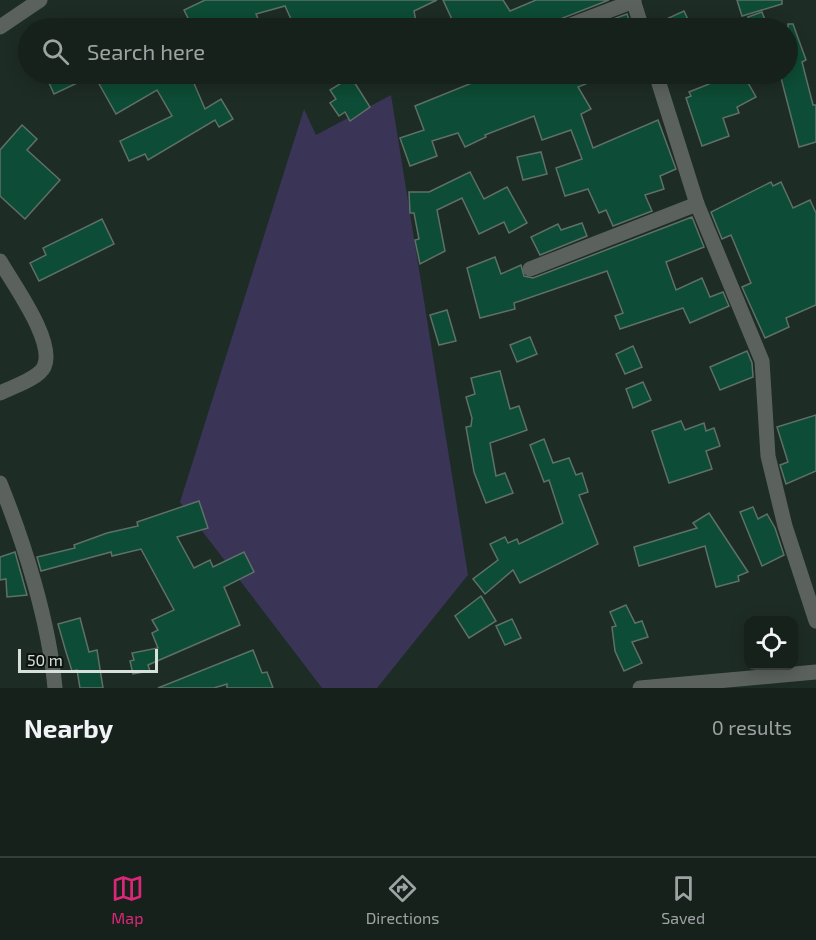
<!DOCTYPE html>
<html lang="en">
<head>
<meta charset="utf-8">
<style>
  :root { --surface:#16211c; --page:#232e29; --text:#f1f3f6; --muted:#9ea3a3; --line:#353e3b; --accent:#db2777 }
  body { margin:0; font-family:"Exo 2",sans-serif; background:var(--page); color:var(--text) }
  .controls { position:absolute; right:18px; bottom:18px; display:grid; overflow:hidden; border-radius:12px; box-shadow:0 3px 15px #0003 }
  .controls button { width:54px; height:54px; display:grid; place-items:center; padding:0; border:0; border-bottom:2px solid var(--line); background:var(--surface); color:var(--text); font:30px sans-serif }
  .scale { position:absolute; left:18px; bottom:15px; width:140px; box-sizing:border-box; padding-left:6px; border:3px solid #d7e0db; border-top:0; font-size:16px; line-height:21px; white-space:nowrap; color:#d7e0db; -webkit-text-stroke:4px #0d1310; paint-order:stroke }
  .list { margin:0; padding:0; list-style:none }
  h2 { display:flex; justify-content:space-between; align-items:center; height:78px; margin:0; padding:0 24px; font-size:26px }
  h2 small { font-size:20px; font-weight:400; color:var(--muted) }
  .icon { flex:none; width:33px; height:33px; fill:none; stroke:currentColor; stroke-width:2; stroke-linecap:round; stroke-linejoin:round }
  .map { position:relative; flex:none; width:816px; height:688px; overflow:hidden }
  .search { position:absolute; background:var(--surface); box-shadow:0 3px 15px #0003; left:18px; right:18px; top:18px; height:66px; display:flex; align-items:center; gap:15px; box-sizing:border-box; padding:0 21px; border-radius:33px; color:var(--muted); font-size:22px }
  .sheet { height:168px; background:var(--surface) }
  nav { display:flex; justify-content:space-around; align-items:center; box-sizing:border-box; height:84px; border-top:2px solid var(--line); background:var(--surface); font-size:16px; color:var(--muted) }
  nav a { display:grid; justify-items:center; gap:3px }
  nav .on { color:var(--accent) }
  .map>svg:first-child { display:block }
  .green { fill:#3a3457 }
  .building { fill:#0d4c36; stroke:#5f7068; stroke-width:1.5 }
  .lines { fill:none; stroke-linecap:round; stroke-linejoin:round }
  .minor { stroke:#5b625e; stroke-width:15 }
</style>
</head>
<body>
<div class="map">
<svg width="816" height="688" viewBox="0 0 816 688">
  <rect width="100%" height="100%" fill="#1e2c26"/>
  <path class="green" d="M 391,95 L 468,575 L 377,688 L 322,688 L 180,502 L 304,109 L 316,135 Z"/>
  <g class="building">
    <path d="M 205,0 L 437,0 L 414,11 L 417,28 L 295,28 L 285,6 L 256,14 L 262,28 L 229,28 L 227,23 L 216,28 L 193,28 L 184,10 Z"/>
    <path d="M 443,0 L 503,0 L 510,11 L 536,0 L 609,0 L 560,19 L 554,28 L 456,28 Z"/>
    <path d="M 737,0 L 782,0 L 782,4 L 742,16 Z"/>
    <path d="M 684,11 L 692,28 L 652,28 L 651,26 Z"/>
    <path d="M 762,12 L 768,28 L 753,28 L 748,17 Z"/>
    <path d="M 627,14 L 632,28 L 589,28 Z"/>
    <path d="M 788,24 L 793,24 L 806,60 L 802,62 L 813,105 L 816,105 L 816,142 L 799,147 L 780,74 L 788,74 Z"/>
    <path d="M 45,74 L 190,74 L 205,109 L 221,99 L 233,119 L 219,127 L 215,120 L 148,160 L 145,154 L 129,161 L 120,141 L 172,116 L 157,90 L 116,114 L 94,75 L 54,94 Z"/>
    <path d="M 494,74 L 610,74 L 578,87 L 591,109 L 581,114 L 593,148 L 658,120 L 676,169 L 660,176 L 664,189 L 645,195 L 652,211 L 613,226 L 606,210 L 599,213 L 588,189 L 565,196 L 556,168 L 582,159 L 571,130 L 542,140 L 534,116 L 485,135 L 486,137 L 465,147 L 458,133 L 432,141 L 437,156 L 410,166 L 400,138 L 424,130 L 415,106 Z"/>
    <path d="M 734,74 L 743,74 L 756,97 L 737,107 L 739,113 L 723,118 L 729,136 L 702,146 L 686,98 L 691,96 L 689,92 Z"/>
    <path d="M 351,77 L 370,107 L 350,121 L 345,112 L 339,116 L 330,103 L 336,99 L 330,90 Z"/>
    <path d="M 22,125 L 37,139 L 27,150 L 60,180 L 25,219 L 0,196 L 0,150 Z"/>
    <path d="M 541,152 L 547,174 L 523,180 L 517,157 Z"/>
    <path d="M 470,172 L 484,199 L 507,187 L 527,223 L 509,233 L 504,222 L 479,234 L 462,198 L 437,210 L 445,251 L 420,264 L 415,240 L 419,239 L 414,213 L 410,213 L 409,192 L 429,192 Z"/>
    <path d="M 771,182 L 773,186 L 781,182 L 793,208 L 810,200 L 816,213 L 816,305 L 786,318 L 789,327 L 765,338 L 742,287 L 751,283 L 731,235 L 722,239 L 711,212 Z"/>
    <path d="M 692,217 L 704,247 L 666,262 L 676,290 L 702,278 L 710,297 L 723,292 L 729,306 L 690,323 L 683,308 L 620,329 L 615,316 L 623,313 L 607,271 L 514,303 L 515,309 L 480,318 L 467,268 L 495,257 L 501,274 L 521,265 L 524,276 L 533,278 Z"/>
    <path d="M 102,219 L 114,244 L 39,281 L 30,263 L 46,255 L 43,248 Z"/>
    <path d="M 582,223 L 587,236 L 540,255 L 531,237 L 558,224 L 561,230 Z"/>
    <path d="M 447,310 L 456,341 L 439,345 L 430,315 Z"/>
    <path d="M 530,337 L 537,354 L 517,362 L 510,345 Z"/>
    <path d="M 633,346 L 642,367 L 625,374 L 616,354 Z"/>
    <path d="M 747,351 L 752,363 L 753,377 L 720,390 L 710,367 Z"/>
    <path d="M 500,371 L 510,409 L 519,406 L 527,430 L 490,443 L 496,476 L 505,473 L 513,493 L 486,503 L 474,472 L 466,427 L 471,426 L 472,418 L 466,397 L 475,394 L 471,378 Z"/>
    <path d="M 643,382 L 651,400 L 633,408 L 626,389 Z"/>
    <path d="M 816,415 L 816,471 L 786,484 L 780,465 L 788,462 L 777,427 Z"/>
    <path d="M 681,421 L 685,430 L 704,423 L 706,431 L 714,428 L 720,446 L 706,451 L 712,469 L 669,483 L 652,431 Z"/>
    <path d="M 544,439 L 553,463 L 569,458 L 576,475 L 582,473 L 588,492 L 579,495 L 598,544 L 520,583 L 513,570 L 485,594 L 473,579 L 498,560 L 490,544 L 505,537 L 508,543 L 517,539 L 519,544 L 563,523 L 549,480 L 544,482 L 530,445 Z"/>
    <path d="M 199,501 L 208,528 L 177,537 L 194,568 L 210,560 L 213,567 L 244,552 L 254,572 L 224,587 L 240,625 L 148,665 L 150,671 L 133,674 L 130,661 L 134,660 L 132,653 L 158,648 L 152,633 L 158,630 L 152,620 L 174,610 L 141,549 L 112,556 L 111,552 L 41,571 L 37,557 L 75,548 L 74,545 L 107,533 L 138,526 L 137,522 Z"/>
    <path d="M 753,507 L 758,519 L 767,514 L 775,528 L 784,555 L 762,566 L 740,512 Z"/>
    <path d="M 709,513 L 748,572 L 738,576 L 739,581 L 716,587 L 705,546 L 639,566 L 634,547 L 697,528 L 693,523 Z"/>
    <path d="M 15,552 L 27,595 L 7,597 L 6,579 L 0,580 L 0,557 Z"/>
    <path d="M 481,596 L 496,621 L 469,638 L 455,616 Z"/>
    <path d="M 626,605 L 635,623 L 642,621 L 648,637 L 632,642 L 642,663 L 624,671 L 615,651 L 612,627 L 616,626 L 610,612 Z"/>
    <path d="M 80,618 L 89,652 L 97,650 L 103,688 L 80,688 L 77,670 L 72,671 L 66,652 L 58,624 Z"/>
    <path d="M 512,619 L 521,638 L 505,645 L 496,626 Z"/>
    <path d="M 253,650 L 262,673 L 267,672 L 273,688 L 227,688 L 227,684 L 214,688 L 158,688 Z"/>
  </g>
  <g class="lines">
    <g class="minor">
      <path d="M 633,0 L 642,28"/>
      <path d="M 0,27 L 40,0"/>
      <path d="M 563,28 L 634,1"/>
      <path d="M 656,74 L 697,204 L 762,361 L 768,456 L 785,526 L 816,621"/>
      <path d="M 0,261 C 13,284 56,342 44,367 C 38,379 12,387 0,393"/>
      <path d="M 530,269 L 697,204"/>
      <path d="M 0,483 C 25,545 49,622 55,688"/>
      <path d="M 640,688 L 816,672"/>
    </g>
  </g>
</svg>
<div class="controls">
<button><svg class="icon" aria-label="locate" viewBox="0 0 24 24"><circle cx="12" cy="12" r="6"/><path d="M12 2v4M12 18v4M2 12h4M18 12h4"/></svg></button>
</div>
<div class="scale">50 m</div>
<div class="search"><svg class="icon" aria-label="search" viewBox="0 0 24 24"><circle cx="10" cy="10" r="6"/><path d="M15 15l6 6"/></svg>Search here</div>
</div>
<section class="sheet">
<h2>Nearby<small>0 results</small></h2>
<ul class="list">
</ul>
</section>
<nav>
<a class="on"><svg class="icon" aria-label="map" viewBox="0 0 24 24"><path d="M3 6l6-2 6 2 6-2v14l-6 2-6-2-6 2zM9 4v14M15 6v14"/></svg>Map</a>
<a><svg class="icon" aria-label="directions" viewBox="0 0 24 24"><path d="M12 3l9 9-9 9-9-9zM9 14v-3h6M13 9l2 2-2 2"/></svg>Directions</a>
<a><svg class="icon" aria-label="saved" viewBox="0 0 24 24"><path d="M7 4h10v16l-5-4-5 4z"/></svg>Saved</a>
</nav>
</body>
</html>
